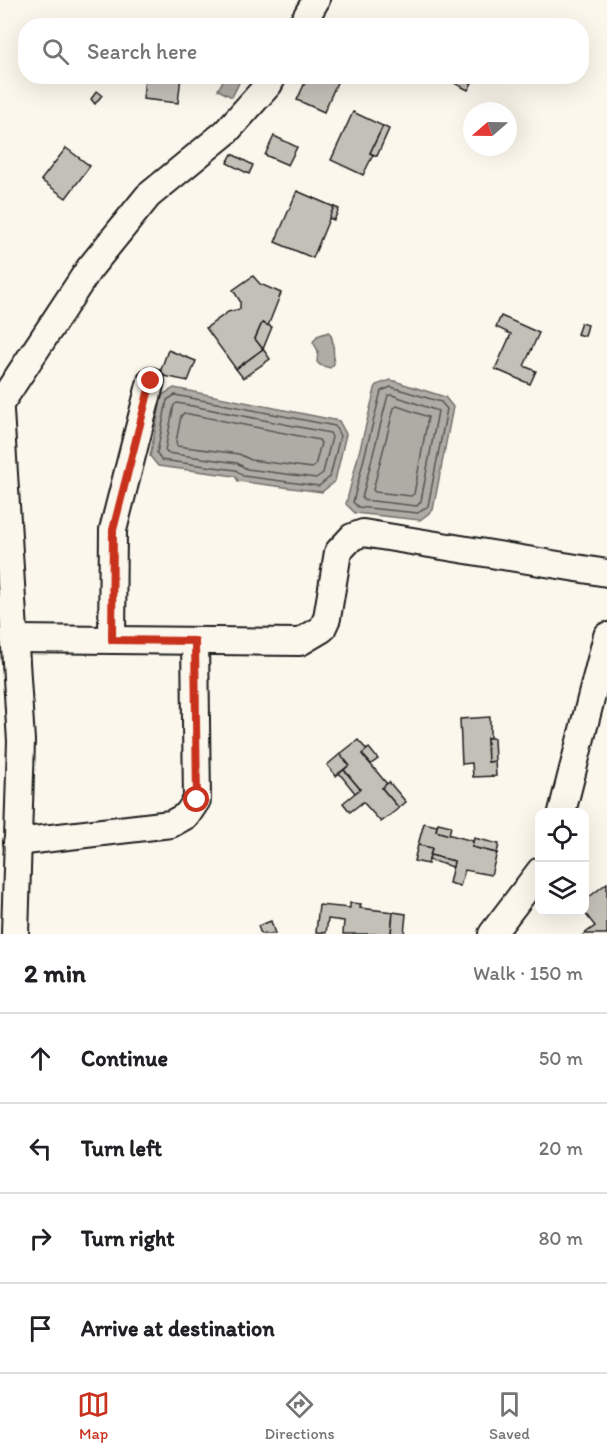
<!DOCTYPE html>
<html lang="en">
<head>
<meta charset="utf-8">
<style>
  :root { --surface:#fff; --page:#f6f6f6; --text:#202124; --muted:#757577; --line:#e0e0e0; --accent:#c8321e }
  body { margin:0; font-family:Itim,sans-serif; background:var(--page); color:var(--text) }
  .controls { position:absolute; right:18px; bottom:18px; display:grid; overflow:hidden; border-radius:12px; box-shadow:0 6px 24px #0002 }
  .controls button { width:54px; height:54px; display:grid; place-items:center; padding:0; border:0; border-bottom:2px solid var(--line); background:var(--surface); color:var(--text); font:30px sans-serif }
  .compass { position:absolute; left:463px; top:102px; width:54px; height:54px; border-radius:50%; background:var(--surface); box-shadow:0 6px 24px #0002; rotate:250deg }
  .stop { position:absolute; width:18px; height:18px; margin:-14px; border:4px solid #c8321e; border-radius:50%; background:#fff }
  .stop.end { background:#c8321e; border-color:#fff; box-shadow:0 2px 6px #0008 }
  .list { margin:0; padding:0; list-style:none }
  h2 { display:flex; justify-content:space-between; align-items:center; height:78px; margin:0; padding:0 24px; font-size:26px }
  h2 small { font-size:20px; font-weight:400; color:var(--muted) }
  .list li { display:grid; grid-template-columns:39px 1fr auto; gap:18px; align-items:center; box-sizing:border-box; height:90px; padding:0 24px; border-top:2px solid var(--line) }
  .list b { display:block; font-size:22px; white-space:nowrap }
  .list em { font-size:20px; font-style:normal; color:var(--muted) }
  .icon { flex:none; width:33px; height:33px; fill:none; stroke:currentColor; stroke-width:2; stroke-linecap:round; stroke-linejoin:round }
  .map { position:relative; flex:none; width:607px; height:934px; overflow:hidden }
  .search { position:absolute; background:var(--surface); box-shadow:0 6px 24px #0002; left:18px; right:18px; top:18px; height:66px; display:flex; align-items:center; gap:15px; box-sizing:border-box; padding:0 21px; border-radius:24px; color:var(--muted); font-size:22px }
  .sheet { height:438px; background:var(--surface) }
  nav { display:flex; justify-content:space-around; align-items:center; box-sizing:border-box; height:84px; border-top:2px solid var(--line); background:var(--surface); font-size:16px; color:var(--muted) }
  nav a { display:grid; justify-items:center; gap:3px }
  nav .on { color:var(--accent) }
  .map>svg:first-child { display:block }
  .water { fill:#afaca5; stroke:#74726e; stroke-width:1.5 }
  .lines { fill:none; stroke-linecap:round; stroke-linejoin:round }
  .shore { stroke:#575653; stroke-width:1.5 }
  .building { fill:#c3c0b8; stroke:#1c1c1c; stroke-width:1.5 }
  .minor-casing { stroke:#1c1c1c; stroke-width:30 }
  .minor { stroke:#fbf7ec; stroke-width:26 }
  .route { stroke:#c8321e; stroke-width:8 }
</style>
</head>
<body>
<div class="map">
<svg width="607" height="934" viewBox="0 0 607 934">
  <rect width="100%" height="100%" fill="#fbf7ec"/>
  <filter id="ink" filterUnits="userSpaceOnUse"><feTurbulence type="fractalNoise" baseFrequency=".0167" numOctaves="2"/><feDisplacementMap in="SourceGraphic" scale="12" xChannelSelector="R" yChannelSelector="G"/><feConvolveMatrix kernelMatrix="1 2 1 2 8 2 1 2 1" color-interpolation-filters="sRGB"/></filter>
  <g filter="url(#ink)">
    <g class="water">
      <path d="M 225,77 L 242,77 L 232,97 L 218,90 Z"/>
      <path d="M 329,332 C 335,340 333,354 334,364 L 330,368 L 320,365 L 317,362 L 318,351 L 313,342 L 317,336 Z"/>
      <path d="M 391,380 L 445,397 L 453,407 L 433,510 L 420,520 L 355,513 L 346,504 L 376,385 Z"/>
      <path d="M 174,388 L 339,421 L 346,434 L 335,481 L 322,492 L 238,481 L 235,476 L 158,466 L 150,456 L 162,395 Z"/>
    </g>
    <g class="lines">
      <g class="shore">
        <path d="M 391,387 L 441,402 L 447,409 L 428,506 L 418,513 L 358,507 L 353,502 L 381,391 Z"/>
        <path d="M 175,395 L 335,426 L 340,436 L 330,477 L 319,486 L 243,476 L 236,470 L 161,460 L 157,453 L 167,400 Z"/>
        <path d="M 388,395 L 392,395 L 438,411 L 421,501 L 417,506 L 364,500 L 362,498 Z"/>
        <path d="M 177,403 L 330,433 L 332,437 L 323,473 L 316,478 L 247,469 L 237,463 L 167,453 L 165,450 L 174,405 Z"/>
        <path d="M 397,406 L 428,417 L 414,494 L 411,496 L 375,492 L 373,490 L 394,408 Z"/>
        <path d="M 184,413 L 319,440 L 321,443 L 315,466 L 312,468 L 251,460 L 239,454 L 177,446 L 176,442 L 181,416 Z"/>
      </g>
    </g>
    <g class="building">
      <path d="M 157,76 L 181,76 L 178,103 L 143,99 L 145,79 L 157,80 Z"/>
      <path d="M 308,76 L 339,78 L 324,112 L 297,100 Z"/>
      <path d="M 457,76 L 469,76 L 474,79 L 468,90 L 454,83 Z"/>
      <path d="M 97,91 L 102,95 L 95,104 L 91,99 Z"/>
      <path d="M 353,112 L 383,126 L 370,153 L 373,155 L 363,175 L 331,160 Z"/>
      <path d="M 383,126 L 389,129 L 377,156 L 370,153 Z"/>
      <path d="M 274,136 L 297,147 L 288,165 L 265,155 Z"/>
      <path d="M 66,148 L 90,166 L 66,198 L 41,180 Z"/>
      <path d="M 232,154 L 253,165 L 249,174 L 227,163 Z"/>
      <path d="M 297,191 L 334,207 L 313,258 L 275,242 Z"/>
      <path d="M 334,207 L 339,209 L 334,220 L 329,218 Z"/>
      <path d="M 253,276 L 260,284 L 281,293 L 268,326 L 262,323 L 255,339 L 263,349 L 236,369 L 206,328 L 228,312 L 240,309 L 240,301 L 233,290 Z"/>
      <path d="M 501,316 L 539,333 L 524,366 L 536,371 L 530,384 L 495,369 L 511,334 L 496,327 Z"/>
      <path d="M 262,323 L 272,327 L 263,349 L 255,339 Z"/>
      <path d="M 581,323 L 588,325 L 585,336 L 577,334 Z"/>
      <path d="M 263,349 L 270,359 L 243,378 L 236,369 Z"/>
      <path d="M 168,350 L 196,361 L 188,381 L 159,375 Z"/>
      <path d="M 490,717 L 490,738 L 487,738 L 488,762 L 495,761 L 496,776 L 473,777 L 472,763 L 462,764 L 460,719 Z"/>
      <path d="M 487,738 L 494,738 L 495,761 L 488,762 Z"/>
      <path d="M 358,740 L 367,750 L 362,754 L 387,784 L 382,788 L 399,808 L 381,822 L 363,802 L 350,812 L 343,803 L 360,789 L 344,770 L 349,765 L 340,754 Z"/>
      <path d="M 369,748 L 378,759 L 371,764 L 362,754 Z"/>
      <path d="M 340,754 L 349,765 L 336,776 L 327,765 Z"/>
      <path d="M 344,770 L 360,789 L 355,793 L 339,773 Z"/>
      <path d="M 389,782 L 406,802 L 399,808 L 382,788 Z"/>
      <path d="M 424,823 L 437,826 L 436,831 L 473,841 L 472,847 L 497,853 L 491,875 L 465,870 L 460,886 L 449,883 L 454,861 L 430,855 L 432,848 L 418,845 Z"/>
      <path d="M 438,823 L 451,826 L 449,835 L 436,831 Z"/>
      <path d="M 474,838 L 499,844 L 497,853 L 472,847 Z"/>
      <path d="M 418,845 L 432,848 L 428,864 L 414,861 Z"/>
      <path d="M 430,855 L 454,861 L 453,867 L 429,860 Z"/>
      <path d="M 607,883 L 607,934 L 584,934 L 595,926 L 584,912 L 584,901 Z"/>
      <path d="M 350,903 L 361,904 L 360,908 L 393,912 L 391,934 L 343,934 L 344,921 L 328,919 L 326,933 L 316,932 L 319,905 L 350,908 Z"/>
      <path d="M 393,912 L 406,914 L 404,934 L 391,934 Z"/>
      <path d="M 271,921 L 275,934 L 261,934 L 258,926 Z"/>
    </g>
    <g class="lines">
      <g class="minor-casing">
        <g id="minor">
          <path d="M 301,26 L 316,0"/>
          <path d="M 0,404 L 89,269 L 148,196 L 226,132 L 269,84 L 273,76"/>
          <path d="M 0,411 L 21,741 L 15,934"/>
          <path d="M 14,639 L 300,642 L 322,629 L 327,618 L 338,552 L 352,537 L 363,533 L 607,573"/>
          <path d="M 112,640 L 113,530 L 151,381"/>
          <path d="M 562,812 L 607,636"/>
          <path d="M 17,842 L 171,824 L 187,815 L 197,800 L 195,641"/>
          <path d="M 492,934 L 540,871"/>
        </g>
      </g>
      <use href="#minor" class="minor"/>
    </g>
  </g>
  <g class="lines" filter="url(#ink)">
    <path class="route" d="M 151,381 L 113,530 L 112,640 L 195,641 L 197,800"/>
  </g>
</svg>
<div class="controls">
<button><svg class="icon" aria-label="locate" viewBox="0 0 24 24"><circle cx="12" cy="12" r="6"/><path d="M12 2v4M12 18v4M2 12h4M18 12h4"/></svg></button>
<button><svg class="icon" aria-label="layers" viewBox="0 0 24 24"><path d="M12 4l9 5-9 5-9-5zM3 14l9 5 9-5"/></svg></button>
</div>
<svg class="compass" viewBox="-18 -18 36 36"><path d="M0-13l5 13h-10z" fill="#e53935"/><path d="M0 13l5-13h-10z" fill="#757577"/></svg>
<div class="stop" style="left:197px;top:800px"></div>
<div class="stop end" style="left:151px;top:381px"></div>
<div class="search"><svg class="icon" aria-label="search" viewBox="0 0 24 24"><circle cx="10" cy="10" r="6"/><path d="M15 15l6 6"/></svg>Search here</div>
</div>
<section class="sheet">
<h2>2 min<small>Walk · 150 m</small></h2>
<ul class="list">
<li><svg class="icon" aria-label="ahead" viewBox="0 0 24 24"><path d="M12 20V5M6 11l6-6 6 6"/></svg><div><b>Continue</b></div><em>50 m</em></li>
<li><svg class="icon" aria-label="left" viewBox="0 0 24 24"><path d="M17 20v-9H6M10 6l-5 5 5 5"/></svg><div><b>Turn left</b></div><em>20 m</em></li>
<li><svg class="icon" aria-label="right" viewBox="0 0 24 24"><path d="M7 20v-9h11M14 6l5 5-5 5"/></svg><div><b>Turn right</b></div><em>80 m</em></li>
<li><svg class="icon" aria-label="arrive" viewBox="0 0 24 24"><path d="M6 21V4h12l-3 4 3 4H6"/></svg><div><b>Arrive at destination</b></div></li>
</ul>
</section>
<nav>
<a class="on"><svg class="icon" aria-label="map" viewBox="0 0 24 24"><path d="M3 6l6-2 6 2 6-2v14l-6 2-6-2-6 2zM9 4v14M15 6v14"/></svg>Map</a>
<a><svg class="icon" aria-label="directions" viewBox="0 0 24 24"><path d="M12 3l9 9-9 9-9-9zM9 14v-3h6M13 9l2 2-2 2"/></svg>Directions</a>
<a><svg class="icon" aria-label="saved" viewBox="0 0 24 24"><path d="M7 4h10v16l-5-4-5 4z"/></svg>Saved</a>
</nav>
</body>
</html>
